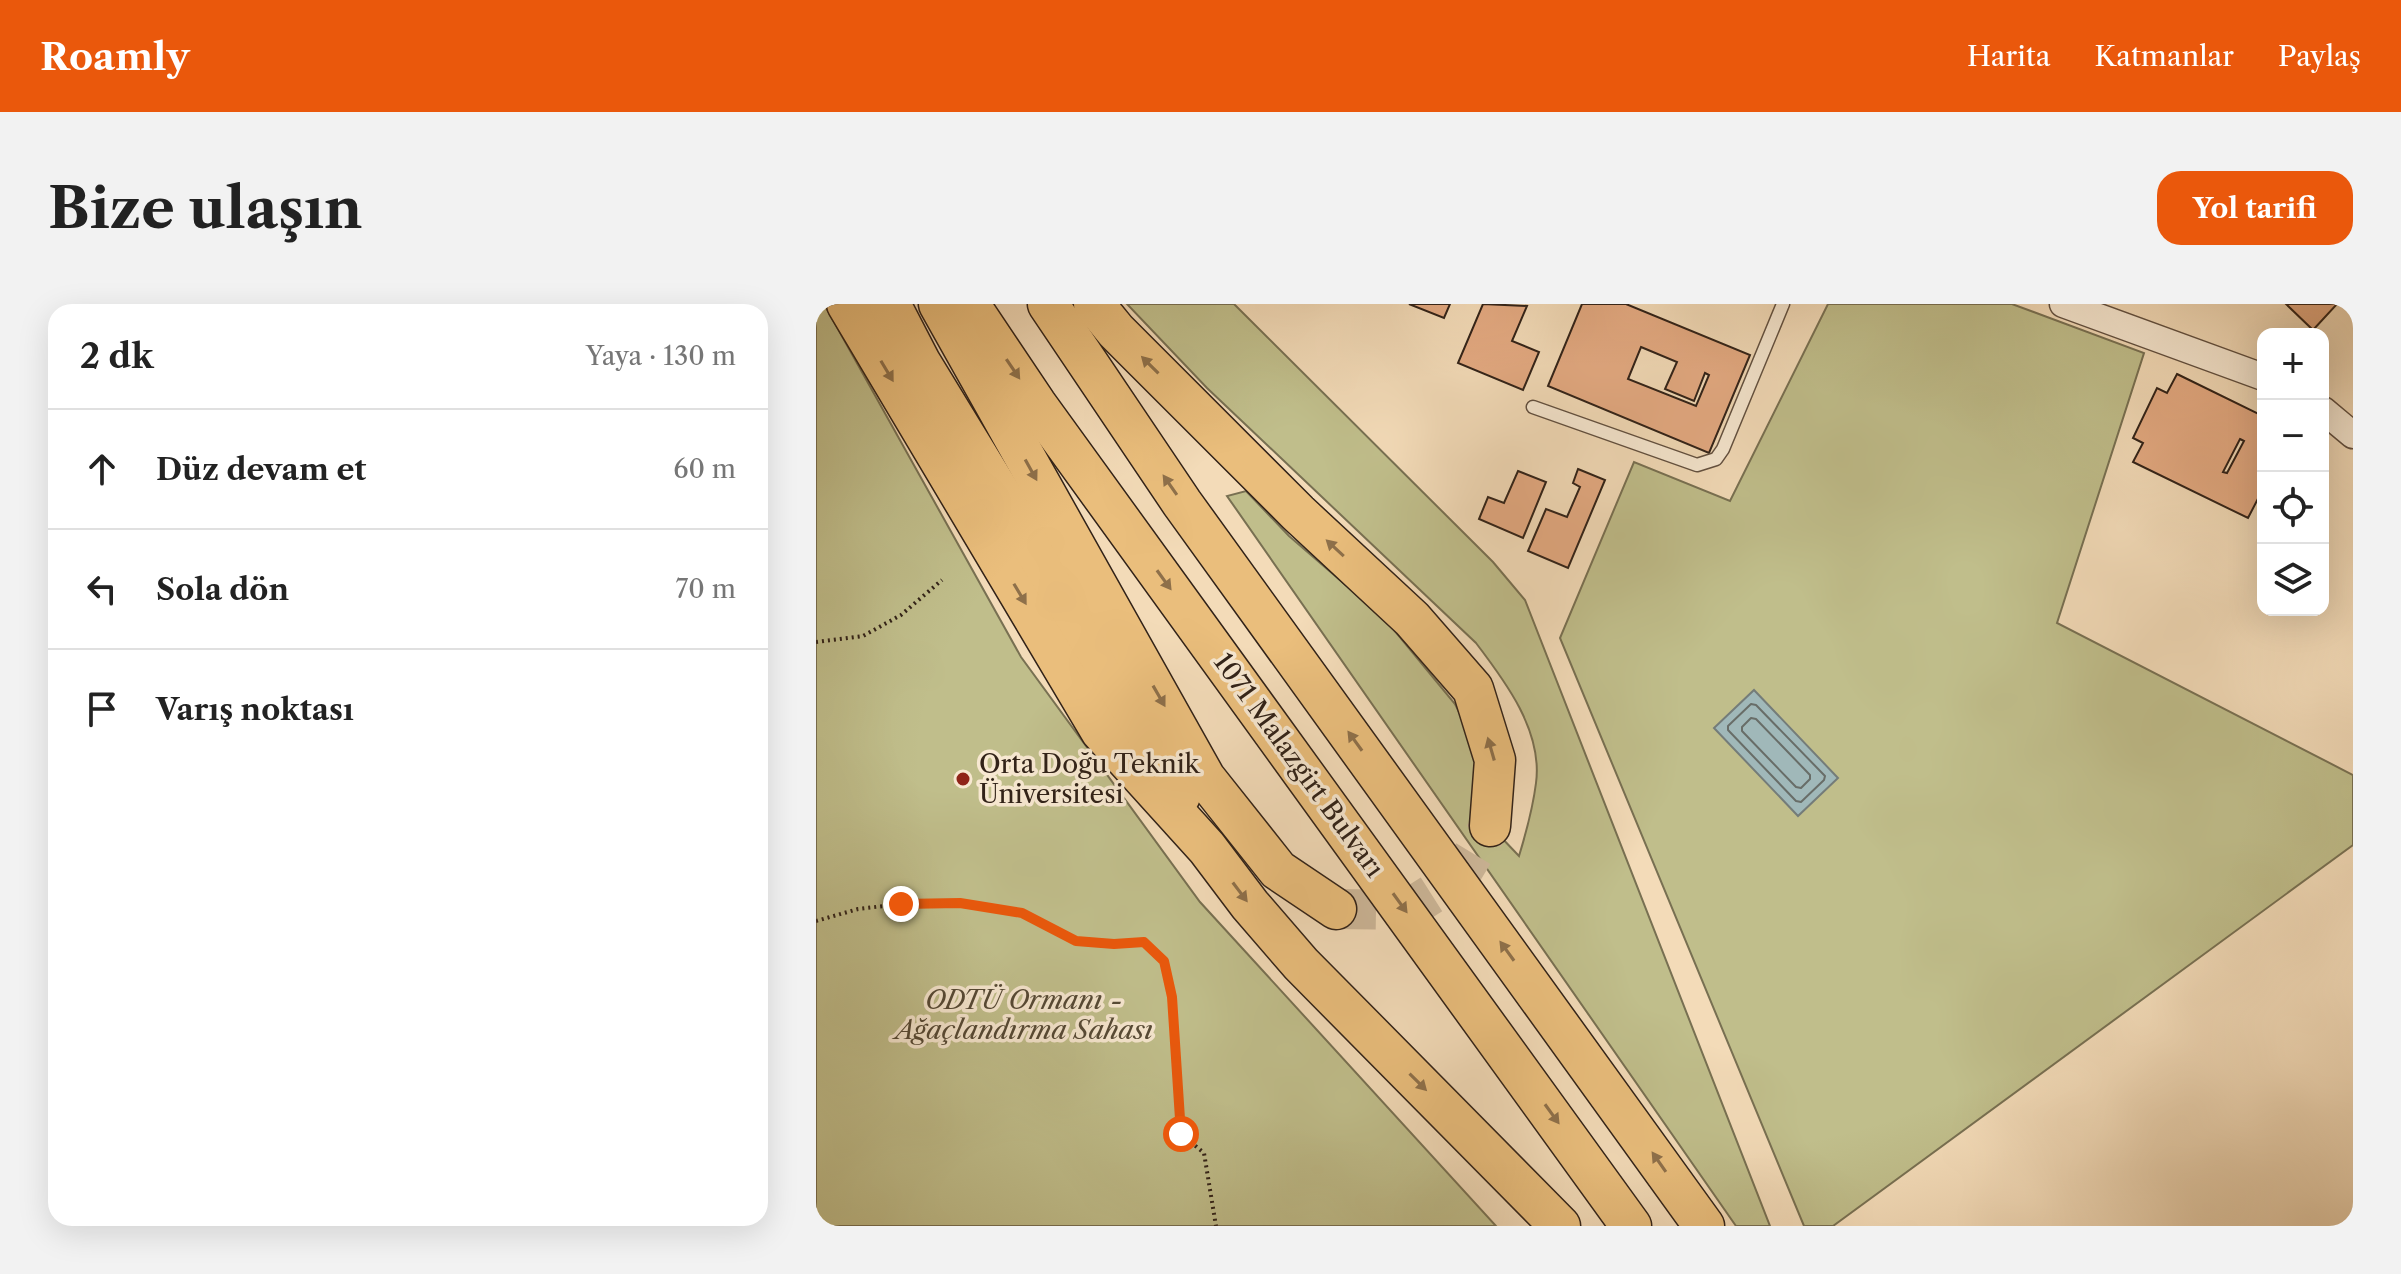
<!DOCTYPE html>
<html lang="tr">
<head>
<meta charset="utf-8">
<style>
  :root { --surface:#fff; --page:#f2f2f2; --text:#222; --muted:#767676; --line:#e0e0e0; --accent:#ea580c }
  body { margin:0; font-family:"Libre Caslon Text",serif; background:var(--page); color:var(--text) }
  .controls { position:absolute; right:24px; top:24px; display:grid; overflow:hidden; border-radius:16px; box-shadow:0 8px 32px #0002 }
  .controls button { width:72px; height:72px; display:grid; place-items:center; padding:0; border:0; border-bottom:2px solid var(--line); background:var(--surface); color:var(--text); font:40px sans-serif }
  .stop { position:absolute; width:24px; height:24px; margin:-18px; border:6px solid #ea580c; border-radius:50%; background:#fff }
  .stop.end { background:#ea580c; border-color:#fff; box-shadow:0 2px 8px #0008 }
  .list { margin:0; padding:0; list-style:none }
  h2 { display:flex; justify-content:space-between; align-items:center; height:104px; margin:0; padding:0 32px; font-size:34px }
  h2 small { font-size:26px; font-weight:400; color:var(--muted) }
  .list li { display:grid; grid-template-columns:52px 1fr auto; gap:24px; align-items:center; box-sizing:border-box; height:120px; padding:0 32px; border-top:2px solid var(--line) }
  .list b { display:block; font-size:30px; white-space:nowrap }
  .list em { font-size:26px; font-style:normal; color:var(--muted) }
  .icon { flex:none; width:44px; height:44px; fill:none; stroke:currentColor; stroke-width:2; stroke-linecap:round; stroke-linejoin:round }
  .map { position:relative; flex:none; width:1537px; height:922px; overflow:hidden; border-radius:24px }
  header { display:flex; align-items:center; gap:48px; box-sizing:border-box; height:112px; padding:0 40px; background:var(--accent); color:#fff }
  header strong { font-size:38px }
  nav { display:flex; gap:44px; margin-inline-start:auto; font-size:28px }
  .intro { display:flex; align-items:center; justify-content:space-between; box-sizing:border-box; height:192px; padding:0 48px }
  h1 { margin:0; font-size:56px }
  .button { padding:20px 36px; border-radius:24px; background:var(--accent); color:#fff; font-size:28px; font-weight:700 }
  main { display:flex; gap:48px; padding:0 48px }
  aside { flex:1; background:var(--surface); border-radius:24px; box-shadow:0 8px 32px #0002 }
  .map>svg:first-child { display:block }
  .green { fill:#c0be8b; stroke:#787052; stroke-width:2 }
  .water { fill:#a0b8b9; stroke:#747c79; stroke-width:2 }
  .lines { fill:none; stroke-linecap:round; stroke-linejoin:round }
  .shore { stroke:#686d68; stroke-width:2 }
  .building { fill:#e4aa82; stroke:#312218; stroke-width:2; fill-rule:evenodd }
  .primary-tunnel { stroke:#ccb698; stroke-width:40; stroke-dasharray:40 20; stroke-linecap:butt }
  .service-casing { stroke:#625040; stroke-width:15 }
  .minor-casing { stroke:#625040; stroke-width:29 }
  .primary-casing { stroke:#312218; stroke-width:43 }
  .path { stroke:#312218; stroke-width:4; stroke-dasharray:2 4; stroke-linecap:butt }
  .service { stroke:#f7e8d1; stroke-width:12 }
  .minor { stroke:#f7e8d1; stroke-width:26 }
  .primary { stroke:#eabe7c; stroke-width:40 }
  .oneway { fill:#8e704a }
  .route { stroke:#ea580c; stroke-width:10 }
  .poi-dot { fill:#8f2418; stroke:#f7e8d1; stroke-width:3 }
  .labels { text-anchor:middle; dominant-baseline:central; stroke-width:7; stroke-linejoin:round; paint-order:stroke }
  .poi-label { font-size:26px; fill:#312218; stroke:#f7e8d1; text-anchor:start }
  .street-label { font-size:26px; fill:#312218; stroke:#f7e8d1 }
  .park-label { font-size:26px; font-style:italic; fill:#554935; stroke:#f7e8d1 }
</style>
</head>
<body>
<header>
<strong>Roamly</strong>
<nav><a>Harita</a><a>Katmanlar</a><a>Paylaş</a></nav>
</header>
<div class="intro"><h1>Bize ulaşın</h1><a class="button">Yol tarifi</a></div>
<main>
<aside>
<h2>2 dk<small>Yaya · 130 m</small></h2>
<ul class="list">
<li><svg class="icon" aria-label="ahead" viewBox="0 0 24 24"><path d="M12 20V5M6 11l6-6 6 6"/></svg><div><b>Düz devam et</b></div><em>60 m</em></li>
<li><svg class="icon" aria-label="left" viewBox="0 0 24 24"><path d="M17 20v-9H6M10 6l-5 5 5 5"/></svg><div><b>Sola dön</b></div><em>70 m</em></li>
<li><svg class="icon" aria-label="arrive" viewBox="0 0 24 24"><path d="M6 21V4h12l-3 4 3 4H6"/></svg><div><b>Varış noktası</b></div></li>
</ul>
</aside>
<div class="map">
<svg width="1537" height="922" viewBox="0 0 1537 922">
  <rect width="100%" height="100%" fill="#f3dbb8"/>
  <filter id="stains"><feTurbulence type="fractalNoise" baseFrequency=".0025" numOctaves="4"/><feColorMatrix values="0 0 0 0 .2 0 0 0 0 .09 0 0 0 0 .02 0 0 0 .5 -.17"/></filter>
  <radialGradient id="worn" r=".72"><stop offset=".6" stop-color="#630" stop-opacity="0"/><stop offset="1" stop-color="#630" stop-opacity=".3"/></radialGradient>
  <g class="green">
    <path d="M 0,0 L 8,0 L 205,353 L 384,598 L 680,922 L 0,922 Z"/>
    <path d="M 311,0 L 418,0 L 677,258 L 709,296 L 954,922 L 920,922 L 411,192 L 430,187 L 473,232 L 569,315 L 639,400 L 655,432 L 662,462 L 661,508 L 703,552 C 710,529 717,503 720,479 C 727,427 689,377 660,339 L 391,84 Z"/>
    <path d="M 1012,0 L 1196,0 L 1328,49 L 1241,319 L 1537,471 L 1537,541 L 1017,922 L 988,922 L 744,334 L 818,158 L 914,197 Z"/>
  </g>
  <path class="water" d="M 938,386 L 1022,474 L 982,512 L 898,424 Z"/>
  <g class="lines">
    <g class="shore">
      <path d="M 935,400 L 940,401 L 1009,472 L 1008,476 L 985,498 L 980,497 L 912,426 L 912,422 Z"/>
      <path d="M 935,414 L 940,415 L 994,471 L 994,475 L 985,484 L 980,483 L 926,427 L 926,423 Z"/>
    </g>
  </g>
  <g class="building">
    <path d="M 593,0 L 634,0 L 628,14 Z"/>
    <path d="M 667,0 L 711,2 L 696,37 L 723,48 L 707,86 L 642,59 Z"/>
    <path d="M 766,0 L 810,0 L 934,51 L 893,149 L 732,82 ZM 825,43 L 861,58 L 849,85 L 878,97 L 889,69 L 893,71 L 880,102 L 812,75 Z"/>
    <path d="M 1470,0 L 1521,0 L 1497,26 Z"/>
    <path d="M 1361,70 L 1447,112 L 1447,185 L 1432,214 L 1317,158 L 1327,139 L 1317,134 L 1341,84 L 1351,89 ZM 1424,135 L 1428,137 L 1411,169 L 1407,168 Z"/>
    <path d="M 762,165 L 789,176 L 752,264 L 712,247 L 730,205 L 751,213 L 764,183 L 757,179 Z"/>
    <path d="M 702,167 L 730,178 L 707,234 L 663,215 L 672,193 L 688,199 Z"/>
  </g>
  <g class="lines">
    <path class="primary-tunnel" d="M 520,605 L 591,606 L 643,573 L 674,522"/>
    <g class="service-casing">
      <path id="service" d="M 717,103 L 881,161 L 900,155 L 907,145 L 967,0"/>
    </g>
    <g class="minor-casing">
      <g id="minor">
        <path d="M 1247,0 L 1447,73"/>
        <path d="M 1507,106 L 1537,131"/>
      </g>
    </g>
    <g class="primary-casing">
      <g id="primary">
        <path d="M 31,0 L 285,427 L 391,544 L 434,601 L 485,660 L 744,922"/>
        <path d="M 74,0 L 104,58 L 329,426 L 364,492"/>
        <path d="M 123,0 L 389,474 L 462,566 L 520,605"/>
        <path d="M 153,0 L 220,100 L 815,922"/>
        <path d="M 232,0 L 366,199 L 888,922"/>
        <path d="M 278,0 L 300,27 L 482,209 L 596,315 L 657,385 L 679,456 L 674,522"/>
      </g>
    </g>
    <g class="path">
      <path d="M 0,338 L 47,332 L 85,311 L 126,276"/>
      <path d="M 0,617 L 42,605 L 85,600 L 144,599 L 206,609 L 260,637 L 298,640 L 328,638 L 348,657 L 356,693 L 365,830 L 388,849 L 400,922"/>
    </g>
    <use href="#service" class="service"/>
    <use href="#minor" class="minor"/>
    <use href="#primary" class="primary"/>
  </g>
  <defs><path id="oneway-solid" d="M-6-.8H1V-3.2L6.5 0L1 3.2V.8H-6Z" transform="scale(2)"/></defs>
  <g class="oneway">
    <use href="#oneway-solid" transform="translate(334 61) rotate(-135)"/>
    <use href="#oneway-solid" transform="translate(197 65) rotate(56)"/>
    <use href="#oneway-solid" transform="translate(71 67) rotate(59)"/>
    <use href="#oneway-solid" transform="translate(215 166) rotate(61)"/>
    <use href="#oneway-solid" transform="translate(354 181) rotate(-125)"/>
    <use href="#oneway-solid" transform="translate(519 244) rotate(-137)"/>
    <use href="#oneway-solid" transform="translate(348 276) rotate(54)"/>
    <use href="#oneway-solid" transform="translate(204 290) rotate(59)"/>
    <use href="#oneway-solid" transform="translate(343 392) rotate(60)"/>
    <use href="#oneway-solid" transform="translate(539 437) rotate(-126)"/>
    <use href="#oneway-solid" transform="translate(675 445) rotate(-106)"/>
    <use href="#oneway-solid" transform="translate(424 588) rotate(53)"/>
    <use href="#oneway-solid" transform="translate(584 599) rotate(54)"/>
    <use href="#oneway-solid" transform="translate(691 647) rotate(-126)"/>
    <use href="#oneway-solid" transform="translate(602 778) rotate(45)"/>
    <use href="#oneway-solid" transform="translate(736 810) rotate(54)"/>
    <use href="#oneway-solid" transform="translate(843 858) rotate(-125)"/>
  </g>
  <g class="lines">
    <path class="route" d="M 85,600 L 144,599 L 206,609 L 260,637 L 298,640 L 328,638 L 348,657 L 356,693 L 365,830"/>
  </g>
  <circle class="poi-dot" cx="147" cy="475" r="8"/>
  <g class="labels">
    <g class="poi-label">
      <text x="163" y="460">Orta Doğu Teknik<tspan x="163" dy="30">Üniversitesi</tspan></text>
    </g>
    <g class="street-label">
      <text transform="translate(483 461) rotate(54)">1071 Malazgirt Bulvarı</text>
    </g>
    <g class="park-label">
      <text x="208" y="696">ODTÜ Ormanı -<tspan x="208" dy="30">Ağaçlandırma Sahası</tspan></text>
    </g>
  </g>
  <rect width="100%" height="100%" filter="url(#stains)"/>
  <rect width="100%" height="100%" fill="url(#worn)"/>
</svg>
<div class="controls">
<button>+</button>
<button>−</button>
<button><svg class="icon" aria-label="locate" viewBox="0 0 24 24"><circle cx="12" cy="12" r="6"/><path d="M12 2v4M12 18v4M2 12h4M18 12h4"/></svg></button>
<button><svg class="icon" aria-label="layers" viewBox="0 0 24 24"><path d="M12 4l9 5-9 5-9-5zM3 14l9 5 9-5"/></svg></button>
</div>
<div class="stop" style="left:365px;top:830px"></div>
<div class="stop end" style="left:85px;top:600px"></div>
</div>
</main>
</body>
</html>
